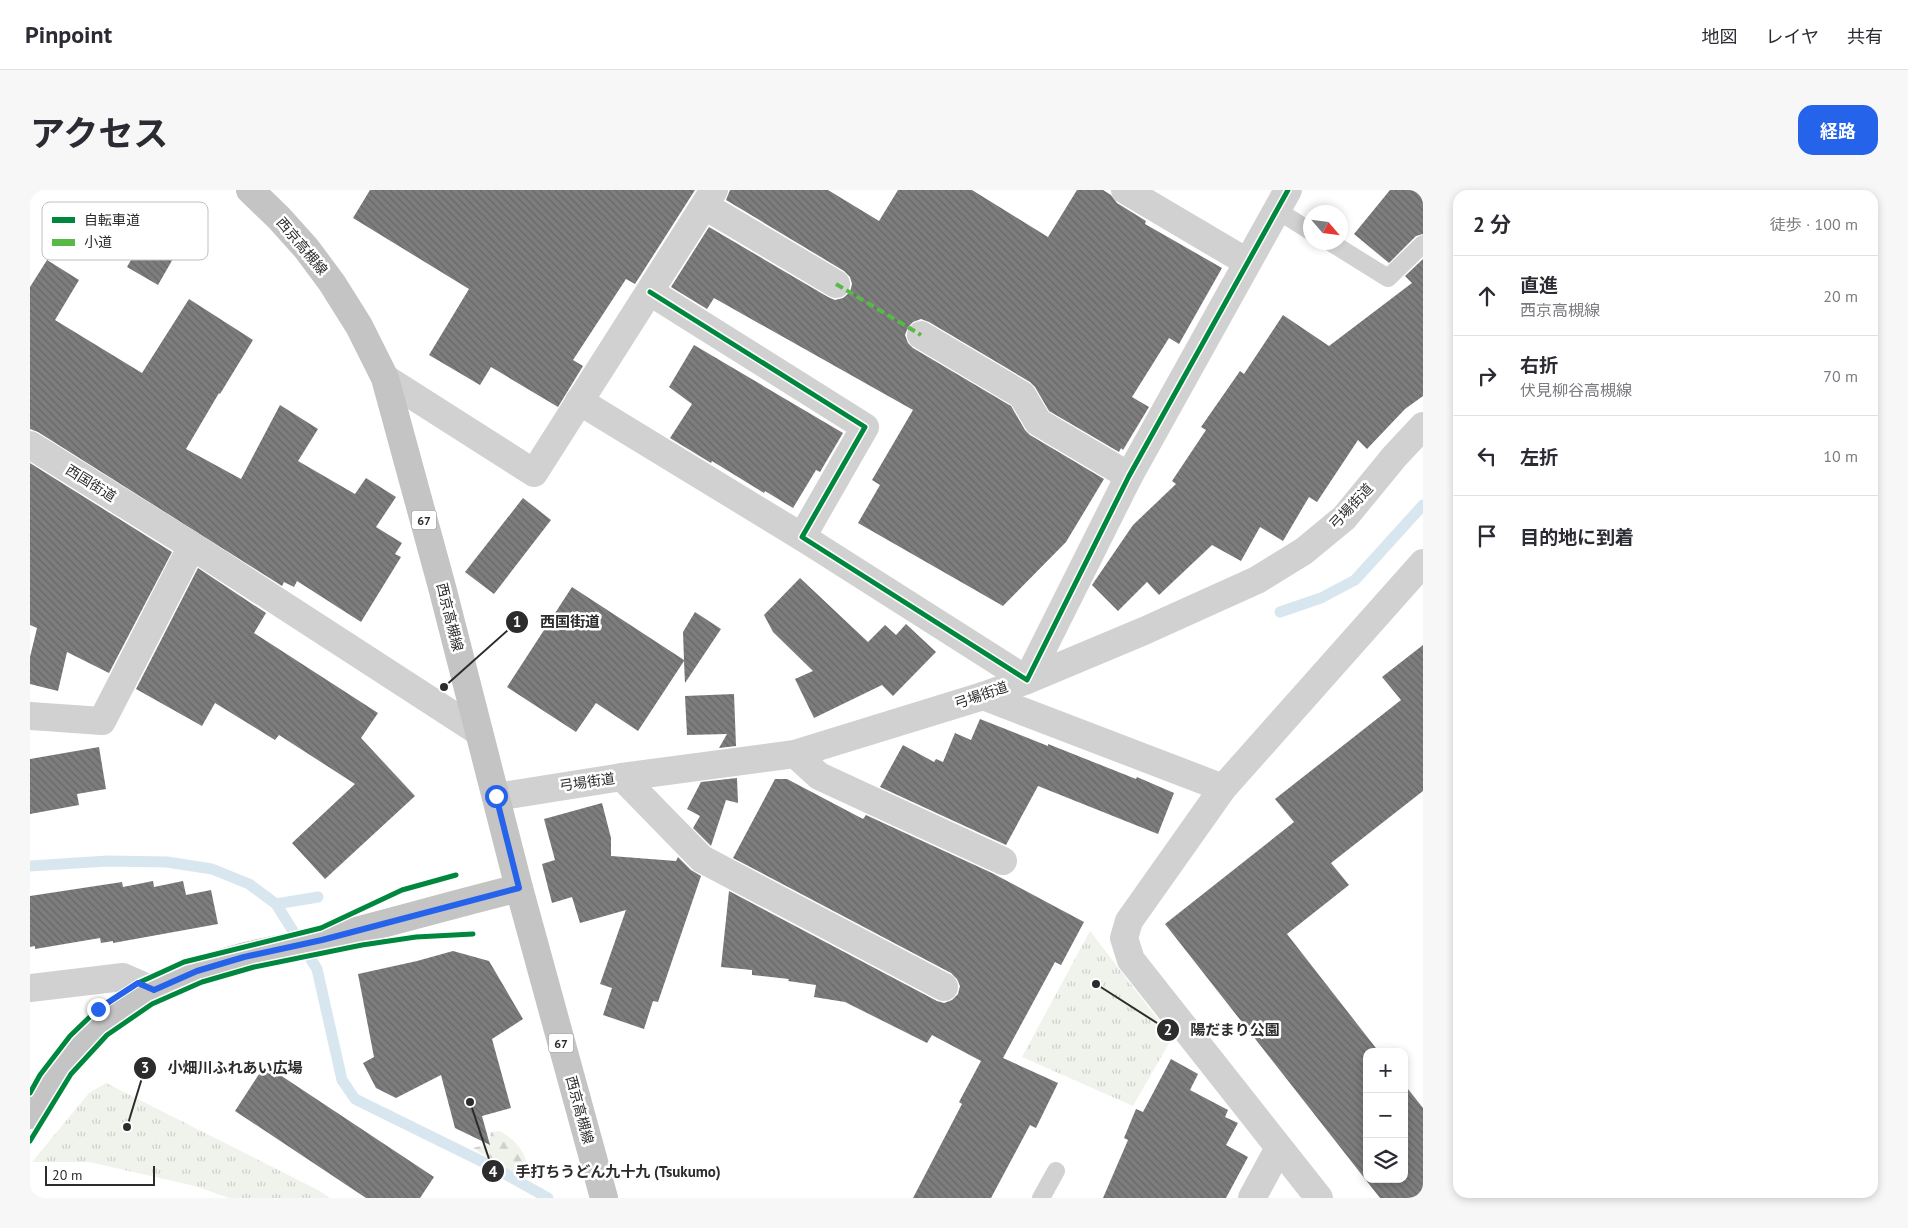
<!DOCTYPE html>
<html lang="ja">
<head>
<meta charset="utf-8">
<style>
  :root { --surface:#fff; --page:#f7f7f7; --text:#2b2b33; --muted:#7c7c81; --line:#e1e1e2; --accent:#2563eb }
  body { margin:0; font-family:"PT Sans","Noto Sans JP",sans-serif; background:var(--page); color:var(--text) }
  .controls { position:absolute; right:15px; bottom:15px; display:grid; overflow:hidden; border-radius:10px; box-shadow:0 2px 8px #0003 }
  .controls button { width:45px; height:45px; display:grid; place-items:center; padding:0; border:0; border-bottom:1px solid var(--line); background:var(--surface); color:var(--text); font:25px sans-serif }
  .compass { position:absolute; left:1273px; top:15px; width:45px; height:45px; border-radius:50%; background:var(--surface); box-shadow:0 2px 8px #0003; rotate:118deg }
  .scale { position:absolute; left:15px; bottom:12px; width:110px; box-sizing:border-box; padding-left:5px; border:2px solid #2c2c2c; border-top:0; font-size:14px; line-height:18px; white-space:nowrap; color:#2c2c2c; -webkit-text-stroke:4px #fff; paint-order:stroke }
  .stop { position:absolute; width:15px; height:15px; margin:-11px; border:4px solid #2563eb; border-radius:50%; background:#fff }
  .stop.end { background:#2563eb; border-color:#fff; box-shadow:0 1px 5px #0008 }
  .list { margin:0; padding:0; list-style:none }
  h2 { display:flex; justify-content:space-between; align-items:center; height:65px; margin:0; padding:0 20px; font-size:21px }
  h2 small { font-size:16px; font-weight:400; color:var(--muted) }
  .list li { display:grid; grid-template-columns:32px 1fr auto; gap:15px; align-items:center; box-sizing:border-box; height:80px; padding:0 20px; border-top:1px solid var(--line) }
  .list b { display:block; font-size:19px; white-space:nowrap }
  .list p { margin:0; font-size:16px; white-space:nowrap; color:var(--muted) }
  .list em { font-size:16px; font-style:normal; color:var(--muted) }
  .icon { flex:none; width:28px; height:28px; fill:none; stroke:currentColor; stroke-width:2; stroke-linecap:round; stroke-linejoin:round }
  .map { position:relative; flex:none; width:1393px; height:1008px; overflow:hidden; border-radius:15px }
  header { display:flex; align-items:center; gap:30px; box-sizing:border-box; height:70px; padding:0 25px; background:var(--surface); border-bottom:1px solid var(--line) }
  header strong { font-size:24px }
  nav { display:flex; gap:28px; margin-inline-start:auto; font-size:18px }
  .intro { display:flex; align-items:center; justify-content:space-between; box-sizing:border-box; height:120px; padding:0 30px }
  h1 { margin:0; font-size:35px }
  .button { padding:12px 22px; border-radius:15px; background:var(--accent); color:#fff; font-size:18px; font-weight:700 }
  main { display:flex; gap:30px; padding:0 30px }
  aside { flex:1; background:var(--surface); border-radius:15px; box-shadow:0 2px 8px #0003 }
  .map>svg:first-child { display:block }
  .forest { fill:url(#forest-firs) }
  .park { fill:url(#park-tufts) }
  .lines { fill:none; stroke-linecap:round; stroke-linejoin:round }
  .stream { stroke:#d8e7ef; stroke-width:11 }
  .building { fill:url(#building-back-hatch) }
  .lane { stroke:#d1d1d1; stroke-width:18 }
  .street { stroke:#d1d1d1; stroke-width:28 }
  .primary { stroke:#c4c4c4; stroke-width:28 }
  .quiet { stroke:#58b947; stroke-width:4; stroke-dasharray:8 4; stroke-linecap:butt }
  .cycleway-casing { stroke:#fff; stroke-width:8 }
  .cycleway { stroke:#00873e; stroke-width:5 }
  .route { stroke:#2563eb; stroke-width:6 }
  .labels { text-anchor:middle; dominant-baseline:central; stroke-width:5; stroke-linejoin:round; paint-order:stroke }
  .shield { fill:#fff; stroke:#6b6b6b; stroke-width:1 }
  .shield-label { font-size:12px; font-weight:bold; fill:#2c2c2c }
  .street-label { font-size:14px; fill:#2c2c2c; stroke:#fff }
  .key { fill:#fff; stroke:#c0c0c0; stroke-width:1 }
  .key-label { font-size:14px; fill:#2c2c2c }
  .leader { fill:none; stroke:#2c2c2c; stroke-width:2 }
  .callout-dot { fill:#2c2c2c; stroke:#fff; stroke-width:2 }
  .mark-label { font-size:15px; text-anchor:middle; font-weight:bold; fill:#fff }
  .callout-label { font-size:15px; text-anchor:middle; font-weight:bold; fill:#2c2c2c; stroke:#fff; stroke-width:5; stroke-linejoin:round; paint-order:stroke }
</style>
</head>
<body>
<header>
<strong>Pinpoint</strong>
<nav><a>地図</a><a>レイヤ</a><a>共有</a></nav>
</header>
<div class="intro"><h1>アクセス</h1><a class="button">経路</a></div>
<main>
<div class="map">
<svg width="1393" height="1008" viewBox="0 0 1393 1008">
  <defs>
    <pattern id="forest-firs" width="22" height="20" patternUnits="userSpaceOnUse" patternTransform="scale(1.25)"><rect width="22" height="20" fill="#f0f3eb"/><path d="M5 1l3.5 6h-7zM16 11l3.5 6h-7z" fill="#ced0ca"/></pattern>
    <pattern id="park-tufts" width="24" height="20" patternUnits="userSpaceOnUse" patternTransform="scale(1.25)"><rect width="24" height="20" fill="#f0f3eb"/><path d="M3 7l-1-3M5 7V3M7 7l1-3M15 17l-1-3M17 17v-4M19 17l1-3" fill="none" stroke="#ced0ca"/></pattern>
    <pattern id="building-back-hatch" width="6" height="6" patternUnits="userSpaceOnUse" patternTransform="scale(1.25)"><rect width="6" height="6" fill="#7d7d7d"/><path d="M-1 5l2 2M0 0l6 6M5-1l2 2" fill="none" stroke="#676767"/></pattern>
  </defs>
  <rect width="100%" height="100%" fill="#fff"/>
  <path class="forest" d="M 470,941 C 488,951 500,967 498,988 L 487,986 L 443,958 L 459,954 L 461,942 Z"/>
  <g class="park">
    <path d="M 1060,741 L 1142,848 L 1103,916 L 992,867 Z"/>
    <path d="M 76,893 L 290,1001 L 300,1008 L 199,1008 L 165,996 L 59,972 L 2,972 L 59,903 Z"/>
  </g>
  <g class="lines">
    <g class="stream">
      <path d="M 1250,422 L 1291,408 L 1325,390 L 1393,315"/>
      <path d="M 0,676 L 78,671 L 137,672 L 182,679 L 219,694 L 246,714 L 287,779 L 312,890 L 325,909 L 461,976 L 518,1008"/>
      <path d="M 246,714 L 288,707"/>
    </g>
  </g>
  <g class="building">
    <path d="M 340,0 L 665,0 L 605,94 L 596,89 L 543,170 L 553,176 L 528,217 L 461,177 L 450,195 L 399,165 L 439,99 L 323,28 Z"/>
    <path d="M 700,0 L 798,0 L 849,31 L 868,0 L 942,0 L 1018,47 L 1047,0 L 1073,0 L 1081,5 L 1087,13 L 1116,31 L 1115,34 L 1192,78 L 1149,154 L 1139,148 L 1102,207 L 1119,217 L 1093,260 L 1091,258 L 1089,262 L 1019,221 L 1005,197 L 1000,192 L 899,132 L 891,129 L 883,132 L 878,137 L 875,145 L 878,153 L 883,158 L 981,216 L 995,240 L 1000,245 L 1074,289 L 1036,352 L 973,416 L 828,333 L 850,295 L 842,290 L 883,220 L 684,108 L 677,119 L 641,97 L 679,37 L 798,107 L 805,110 L 813,108 L 820,102 L 822,94 L 820,87 L 814,81 L 696,10 Z"/>
    <path d="M 1360,0 L 1393,0 L 1393,44 L 1386,46 L 1359,73 L 1324,44 Z"/>
    <path d="M 117,42 L 148,60 L 128,95 L 97,77 Z"/>
    <path d="M 1393,69 L 1393,206 L 1375,219 L 1337,259 L 1328,250 L 1287,312 L 1279,307 L 1253,351 L 1230,337 L 1211,371 L 1182,355 L 1129,405 L 1117,392 L 1088,421 L 1062,395 L 1064,392 L 1103,335 L 1146,294 L 1142,291 L 1176,240 L 1171,237 L 1210,181 L 1214,184 L 1253,125 L 1299,156 L 1382,93 L 1375,86 Z"/>
    <path d="M 17,70 L 49,90 L 25,130 L 112,183 L 159,109 L 223,150 L 190,204 L 189,203 L 156,259 L 211,289 L 250,215 L 288,239 L 268,271 L 325,304 L 336,288 L 366,307 L 346,337 L 372,353 L 365,364 L 371,367 L 331,432 L 267,391 L 264,397 L 254,392 L 252,396 L 8,242 L 0,239 L 0,97 Z"/>
    <path d="M 664,155 L 813,243 L 790,282 L 786,280 L 763,318 L 735,301 L 734,303 L 682,271 L 681,273 L 640,248 L 662,214 L 639,197 Z"/>
    <path d="M 0,273 L 142,362 L 79,483 L 37,462 L 28,501 L 0,494 L 0,467 L 7,438 L 0,435 Z"/>
    <path d="M 493,308 L 521,330 L 464,404 L 435,382 Z"/>
    <path d="M 168,378 L 236,423 L 224,443 L 348,523 L 331,548 L 385,606 L 295,689 L 262,653 L 325,594 L 249,545 L 245,550 L 185,513 L 172,536 L 106,499 Z"/>
    <path d="M 770,388 L 838,452 L 855,435 L 866,445 L 876,434 L 906,462 L 863,506 L 852,495 L 784,528 L 765,489 L 783,481 L 743,442 L 734,425 Z"/>
    <path d="M 542,397 L 654,470 L 653,442 L 665,422 L 691,439 L 655,493 L 654,471 L 608,541 L 566,513 L 546,542 L 477,497 Z"/>
    <path d="M 1393,455 L 1393,601 L 1301,673 L 1319,695 L 1257,744 L 1349,862 L 1337,862 L 1337,989 L 1374,989 L 1374,894 L 1393,918 L 1393,1008 L 1350,1008 L 1135,734 L 1264,632 L 1245,609 L 1371,510 L 1352,487 Z"/>
    <path d="M 704,504 L 706,556 L 689,558 L 697,544 L 657,545 L 655,506 Z"/>
    <path d="M 950,529 L 1018,556 L 1018,554 L 1106,589 L 1107,587 L 1144,603 L 1128,644 L 1008,596 L 976,655 L 850,597 L 873,555 L 904,572 L 906,569 L 913,572 L 925,543 L 941,550 Z"/>
    <path d="M 69,557 L 76,599 L 47,604 L 49,615 L 0,624 L 0,569 Z"/>
    <path d="M 707,588 L 708,613 L 696,610 L 681,656 L 663,638 L 670,626 L 657,619 L 671,592 Z"/>
    <path d="M 745,589 L 757,589 L 833,629 L 836,625 L 962,683 L 1054,732 L 1031,775 L 1025,772 L 973,868 L 1028,893 L 1006,938 L 1000,935 L 961,1008 L 883,1008 L 932,914 L 929,912 L 951,871 L 902,845 L 897,853 L 815,812 L 784,807 L 786,795 L 758,791 L 759,789 L 722,785 L 722,780 L 691,777 L 699,701 L 907,811 L 914,813 L 922,810 L 928,804 L 930,796 L 927,789 L 921,783 L 703,668 Z"/>
    <path d="M 572,613 L 581,648 L 581,666 L 646,671 L 648,667 L 661,680 L 671,686 L 628,812 L 623,811 L 614,839 L 573,825 L 582,798 L 570,794 L 596,720 L 550,733 L 542,707 L 522,713 L 512,674 L 525,670 L 514,629 Z"/>
    <path d="M 123,691 L 124,697 L 153,691 L 156,705 L 181,700 L 188,734 L 83,753 L 83,751 L 71,753 L 70,748 L 5,759 L 5,756 L 0,757 L 0,706 L 92,692 L 93,697 Z"/>
    <path d="M 423,761 L 459,771 L 493,829 L 462,849 L 481,918 L 452,926 L 460,955 L 425,938 L 411,885 L 366,908 L 346,898 L 333,873 L 344,867 L 328,784 L 387,771 Z"/>
    <path d="M 1141,869 L 1168,884 L 1160,900 L 1198,920 L 1195,927 L 1208,933 L 1196,955 L 1218,967 L 1196,1008 L 1073,1008 L 1098,950 L 1094,948 L 1106,919 L 1113,922 Z"/>
    <path d="M 235,875 L 404,987 L 390,1008 L 336,1008 L 205,921 Z"/>
  </g>
  <g class="lines">
    <g class="lane">
      <path d="M 1247,20 L 1280,41"/>
      <path d="M 1300,52 L 1358,88 L 1393,54"/>
      <path d="M 1011,1008 L 1026,981"/>
    </g>
    <g class="street">
      <path d="M 1095,0 L 1217,72"/>
      <path d="M 675,16 L 806,94"/>
      <path d="M 620,102 L 835,237 L 772,347 L 997,490 L 1099,286 L 1258,0"/>
      <path d="M 891,145 L 992,205 L 1008,232 L 1099,286"/>
      <path d="M 355,188 L 504,283 L 684,0"/>
      <path d="M 549,211 L 772,347"/>
      <path d="M 0,255 L 162,356 L 449,542"/>
      <path d="M 953,506 L 1193,598 L 1393,373"/>
      <path d="M 0,526 L 72,531 L 162,356"/>
      <path d="M 765,564 L 789,586 L 973,671"/>
      <path d="M 592,587 L 672,669 L 914,797"/>
      <path d="M 1193,598 L 1099,731 L 1094,748 L 1101,770 L 1289,1008"/>
      <path d="M 466,607 L 592,587 L 765,564 L 953,506 L 997,490 L 1114,441 L 1227,390 L 1274,361 L 1314,328 L 1364,267 L 1393,236"/>
      <path d="M 0,798 L 93,787 L 123,800"/>
      <path d="M 1222,1008 L 1249,958"/>
    </g>
    <g class="primary">
      <path d="M 220,0 L 249,28 L 276,58 L 302,93 L 329,136 L 355,188 L 412,397 L 489,698 L 574,1008"/>
      <path d="M 0,925 C 13,902 27,879 44,859 C 83,813 156,782 212,767 C 239,760 267,756 294,749 C 359,733 424,714 489,698"/>
    </g>
    <path class="quiet" d="M 806,94 L 891,145"/>
    <g class="cycleway-casing">
      <g id="cycleway">
        <path d="M 620,102 L 835,237 L 772,347 L 997,490 L 1099,286 L 1258,0"/>
        <path d="M 0,903 L 10,885 L 40,846 L 68,819 L 108,793 L 154,772 L 291,738 L 372,700 L 426,685"/>
        <path d="M 0,951 L 41,884 L 77,845 L 122,814 L 172,792 L 224,777 L 332,755 L 386,747 L 443,744"/>
      </g>
    </g>
    <use href="#cycleway" class="cycleway"/>
  </g>
  <g class="lines">
    <path class="route" d="M 68,819 L 108,793 L 124,800 L 167,781 L 214,767 L 292,750 L 489,698 L 466,606"/>
  </g>
  <g class="labels">
    <g class="shield">
      <rect x="381.5" y="320.5" width="25" height="19" rx="4"/>
      <rect x="518.5" y="843.5" width="25" height="19" rx="4"/>
    </g>
    <g class="shield-label">
      <text x="394" y="330">67</text>
      <text x="531" y="853">67</text>
    </g>
    <g class="street-label">
      <text transform="translate(272 56) rotate(50)">西京高槻線</text>
      <text transform="translate(61 293) rotate(32)">西国街道</text>
      <text transform="translate(1321 316) rotate(-47)">弓場街道</text>
      <text transform="translate(420 427) rotate(76)">西京高槻線</text>
      <text transform="translate(951 505) rotate(-19)">弓場街道</text>
      <text transform="translate(557 592) rotate(-8)">弓場街道</text>
      <text transform="translate(550 920) rotate(75)">西京高槻線</text>
    </g>
  </g>
  <rect x="12" y="12" width="166" height="58" rx="8" class="key"/>
  <rect x="22" y="27" width="23" height="6" fill="#00873e"/>
  <rect x="22" y="49" width="23" height="7" fill="#58b947"/>
  <g class="key-label">
    <text x="54" y="35">自転車道</text>
    <text x="54" y="57">小道</text>
  </g>
  <path class="leader" d="M414 497L487 432M1066 794L1138 840M97 937L115 878M440 912L463 981"/>
  <g class="callout-dot">
    <circle cx="414" cy="497" r="5"/>
    <circle cx="1066" cy="794" r="5"/>
    <circle cx="97" cy="937" r="5"/>
    <circle cx="440" cy="912" r="5"/>
    <circle cx="487" cy="432" r="12"/>
    <circle cx="1138" cy="840" r="12"/>
    <circle cx="115" cy="878" r="12"/>
    <circle cx="463" cy="981" r="12"/>
  </g>
  <g class="mark-label">
    <text x="487" y="437">1</text>
    <text x="1138" y="845">2</text>
    <text x="115" y="883">3</text>
    <text x="463" y="987">4</text>
  </g>
  <g class="callout-label">
    <text x="540" y="437">西国街道</text>
    <text x="1205" y="845">陽だまり公園</text>
    <text x="205" y="883">小畑川ふれあい広場</text>
    <text x="588" y="987">手打ちうどん九十九 (Tsukumo)</text>
  </g>
</svg>
<div class="controls">
<button>+</button>
<button>−</button>
<button><svg class="icon" aria-label="layers" viewBox="0 0 24 24"><path d="M12 4l9 5-9 5-9-5zM3 14l9 5 9-5"/></svg></button>
</div>
<svg class="compass" viewBox="-18 -18 36 36"><path d="M0-13l5 13h-10z" fill="#e53935"/><path d="M0 13l5-13h-10z" fill="#7c7c81"/></svg>
<div class="scale">20 m</div>
<div class="stop" style="left:466px;top:606px"></div>
<div class="stop end" style="left:68px;top:819px"></div>
</div>
<aside>
<h2>2 分<small>徒歩 · 100 m</small></h2>
<ul class="list">
<li><svg class="icon" aria-label="ahead" viewBox="0 0 24 24"><path d="M12 20V5M6 11l6-6 6 6"/></svg><div><b>直進</b><p>西京高槻線</p></div><em>20 m</em></li>
<li><svg class="icon" aria-label="right" viewBox="0 0 24 24"><path d="M7 20v-9h11M14 6l5 5-5 5"/></svg><div><b>右折</b><p>伏見柳谷高槻線</p></div><em>70 m</em></li>
<li><svg class="icon" aria-label="left" viewBox="0 0 24 24"><path d="M17 20v-9H6M10 6l-5 5 5 5"/></svg><div><b>左折</b></div><em>10 m</em></li>
<li><svg class="icon" aria-label="arrive" viewBox="0 0 24 24"><path d="M6 21V4h12l-3 4 3 4H6"/></svg><div><b>目的地に到着</b></div></li>
</ul>
</aside>
</main>
</body>
</html>
